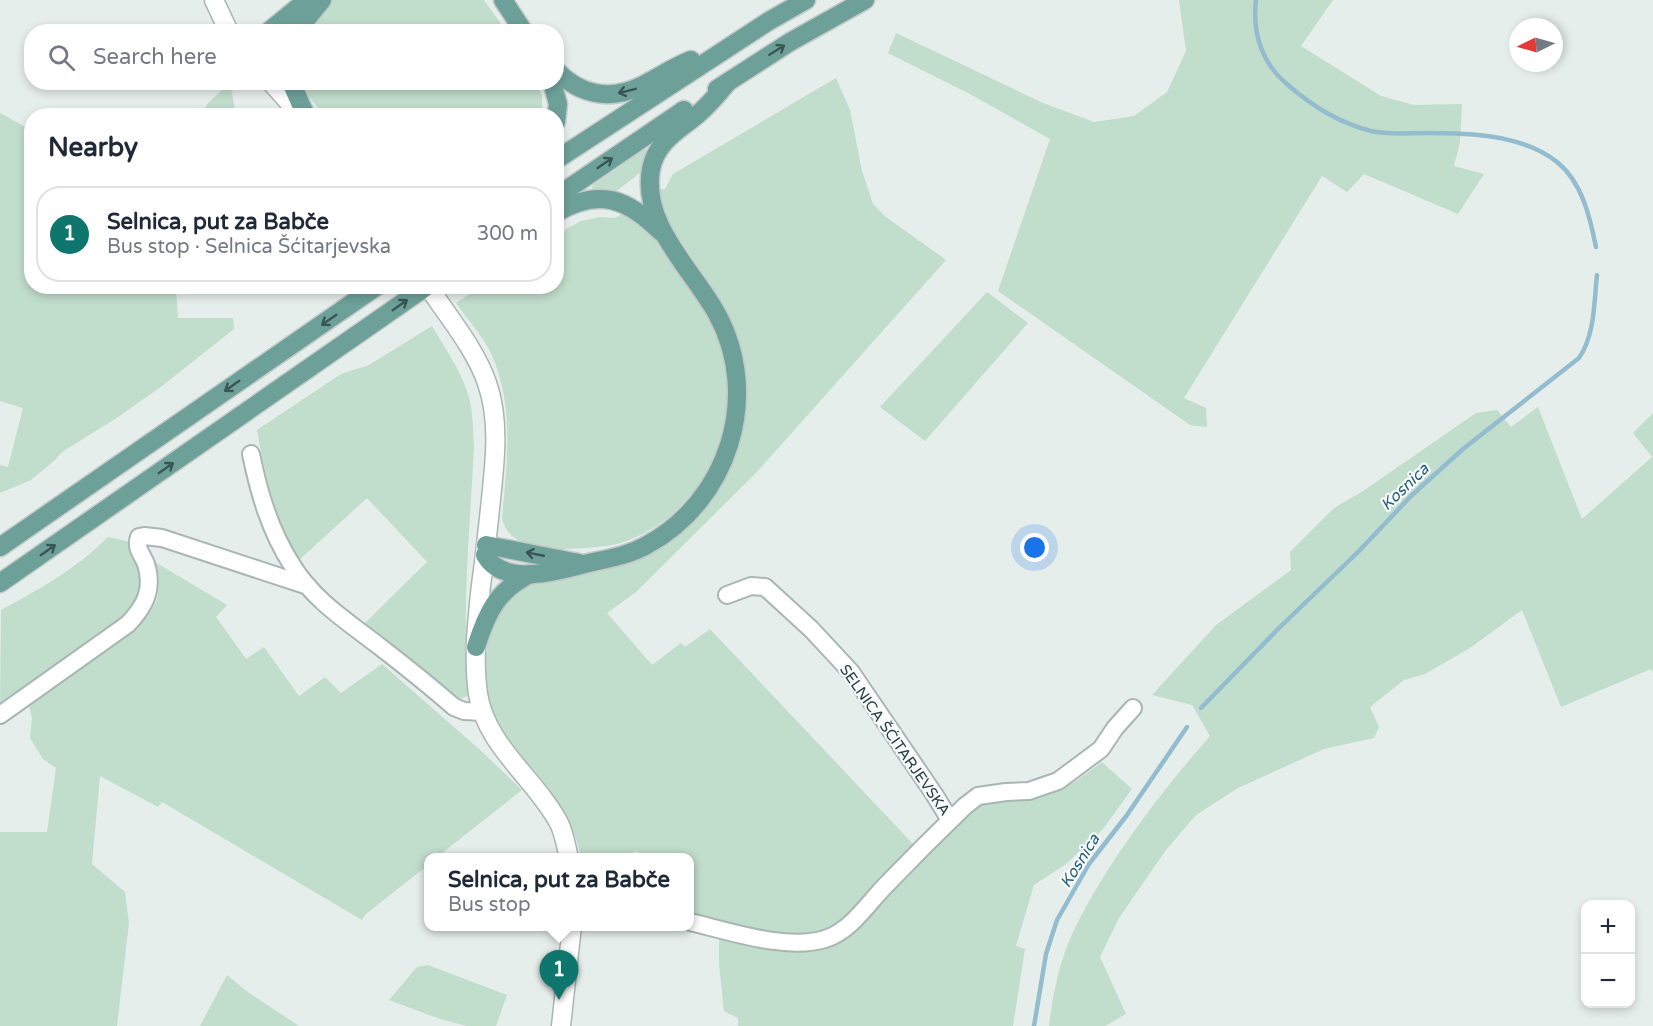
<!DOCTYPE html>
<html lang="en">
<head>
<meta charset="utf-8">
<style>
  :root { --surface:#fff; --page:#f6f6f7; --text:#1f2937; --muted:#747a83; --line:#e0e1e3; --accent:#0f766e }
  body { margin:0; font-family:"Varela Round",sans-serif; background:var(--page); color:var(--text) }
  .controls { position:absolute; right:18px; bottom:18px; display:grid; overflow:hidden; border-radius:12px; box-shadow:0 3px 9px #0003 }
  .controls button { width:54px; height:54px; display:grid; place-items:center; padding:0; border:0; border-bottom:2px solid var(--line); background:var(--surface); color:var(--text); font:30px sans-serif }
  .compass { position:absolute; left:1509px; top:18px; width:54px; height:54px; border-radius:50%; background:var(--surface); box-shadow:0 3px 9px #0003; rotate:265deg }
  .you { position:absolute; left:1035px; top:548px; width:21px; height:21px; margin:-15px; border:4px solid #fff; border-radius:50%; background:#1a73e8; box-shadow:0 0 0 9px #1a73e833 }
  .badge { display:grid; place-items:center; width:39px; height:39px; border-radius:50%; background:var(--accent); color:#fff; font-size:20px; font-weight:700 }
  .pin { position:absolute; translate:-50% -50px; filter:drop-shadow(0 2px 3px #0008) }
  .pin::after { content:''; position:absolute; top:32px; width:21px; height:18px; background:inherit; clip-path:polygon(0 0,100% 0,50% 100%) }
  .popup { position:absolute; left:424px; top:853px; width:270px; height:78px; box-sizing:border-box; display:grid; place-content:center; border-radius:12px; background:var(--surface); filter:drop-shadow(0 2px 4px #0005); font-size:20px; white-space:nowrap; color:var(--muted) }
  .popup b { font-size:22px; color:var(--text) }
  .popup::after { content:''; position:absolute; left:50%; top:100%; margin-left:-12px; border:12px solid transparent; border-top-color:var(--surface) }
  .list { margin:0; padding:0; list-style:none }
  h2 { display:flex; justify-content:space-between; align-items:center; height:78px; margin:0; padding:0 24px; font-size:26px }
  h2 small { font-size:20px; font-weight:400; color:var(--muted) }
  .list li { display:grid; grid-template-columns:39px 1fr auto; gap:18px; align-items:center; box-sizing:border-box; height:96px; margin:0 12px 12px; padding:0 12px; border:2px solid var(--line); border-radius:24px }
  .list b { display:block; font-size:22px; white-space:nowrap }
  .list p { margin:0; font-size:20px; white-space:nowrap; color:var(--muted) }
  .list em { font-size:20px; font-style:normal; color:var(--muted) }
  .icon { flex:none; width:33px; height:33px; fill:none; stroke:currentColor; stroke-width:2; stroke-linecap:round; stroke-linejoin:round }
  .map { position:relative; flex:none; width:1653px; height:1026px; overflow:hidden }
  .search { position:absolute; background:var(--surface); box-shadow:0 3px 9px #0003; left:24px; top:24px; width:540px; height:66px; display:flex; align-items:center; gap:15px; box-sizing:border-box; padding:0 21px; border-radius:24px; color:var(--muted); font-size:22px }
  .panel { position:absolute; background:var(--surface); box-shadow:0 3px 9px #0003; left:24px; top:108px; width:540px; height:186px; border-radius:24px }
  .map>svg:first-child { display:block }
  .green { fill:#c1ddcc }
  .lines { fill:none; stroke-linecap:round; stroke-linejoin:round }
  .stream { stroke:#93bdcf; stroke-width:4.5 }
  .minor-casing { stroke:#a9b6b4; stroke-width:20 }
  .tertiary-casing { stroke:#a9b6b4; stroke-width:21 }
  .primary-casing { stroke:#c2c9c8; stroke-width:21 }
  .minor { stroke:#fff; stroke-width:16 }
  .tertiary { stroke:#fff; stroke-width:18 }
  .primary { stroke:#6ea09a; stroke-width:18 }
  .oneway { stroke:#385754 }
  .labels { text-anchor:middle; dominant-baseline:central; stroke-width:4.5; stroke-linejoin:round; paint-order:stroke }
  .street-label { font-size:15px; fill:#263f3c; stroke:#f7faf9 }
  .water-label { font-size:16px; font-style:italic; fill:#235f78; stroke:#f7faf9 }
</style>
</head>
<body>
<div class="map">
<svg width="1653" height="1026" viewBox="0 0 1653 1026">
  <rect width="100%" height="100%" fill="#e6eeec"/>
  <g class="green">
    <path d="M 332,0 L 484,0 L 506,31 L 305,32 Z"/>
    <path d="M 1179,0 L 1333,0 L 1301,46 L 1381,96 L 1414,105 L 1462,104 L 1460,142 L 1454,166 L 1484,174 L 1458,214 L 1364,174 L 1347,192 L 1322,176 L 1184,398 L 1206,408 L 1207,427 L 1190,425 L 998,291 L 1050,139 L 970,94 L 888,53 L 896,33 L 1043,103 L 1094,122 L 1134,116 L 1167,92 L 1186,51 Z"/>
    <path d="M 836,78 L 850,110 L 862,171 L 873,204 L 886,217 L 946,260 L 756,473 L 636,592 L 607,613 L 652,665 L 681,643 L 685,647 L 710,629 L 913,844 C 891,869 855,919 825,931 C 796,943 722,920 690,913 L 690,858 L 656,857 L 634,851 L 632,857 L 581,857 C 567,785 487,749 485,676 C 484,646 492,620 511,597 C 514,593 517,589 520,586 C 545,569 580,577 608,569 C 697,546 760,458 744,366 C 741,352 738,337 732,323 C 711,275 671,240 655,189 L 665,189 L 673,174 Z"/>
    <path d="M 230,83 L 236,115 L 201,115 L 208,103 Z"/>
    <path d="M 301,83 L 537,83 L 542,96 L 542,115 L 324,115 L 309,97 Z"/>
    <path d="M 0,113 L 31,130 L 32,286 L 176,287 L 178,318 L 233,318 L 234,329 L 162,386 L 118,417 L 62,452 L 55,460 L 31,480 L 0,493 L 0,465 L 8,467 L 23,408 L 0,401 Z"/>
    <path d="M 645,149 L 650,151 L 645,169 L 614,193 L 591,192 L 593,185 Z"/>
    <path d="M 624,210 C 634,217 644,224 653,232 C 660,239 666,250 671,258 C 692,289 717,322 725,359 C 740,433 700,513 629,540 C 614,546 599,547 584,548 C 570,549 557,550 543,548 C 524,544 506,539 502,518 C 507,462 515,406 491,353 C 482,335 467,319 456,303 L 480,287 L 556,286 L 557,234 L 581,221 L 599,217 L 614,218 L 619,216 Z"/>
    <path d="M 987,292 L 1028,323 L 925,441 L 880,407 Z"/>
    <path d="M 432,326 C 445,348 460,369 468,394 C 473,410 473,429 474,446 C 470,529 461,612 469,695 L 461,699 L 455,697 L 364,624 L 427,562 L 367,498 L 298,561 C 276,519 265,476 257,430 L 341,374 L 369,365 Z"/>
    <path d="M 1538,407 L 1582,519 L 1652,457 L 1633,433 L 1653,413 L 1653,673 L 1651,669 L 1561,707 L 1522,610 L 1470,648 L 1425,674 L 1404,680 L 1370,707 L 1379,727 L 1374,738 L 1324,749 L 1238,788 L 1196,815 L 1166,850 L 1119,918 L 1100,957 L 1126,1014 L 1105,1026 L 1049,1026 C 1053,993 1060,958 1075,928 C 1108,861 1161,792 1210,736 L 1192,705 L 1152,695 L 1216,625 L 1291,570 L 1290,552 L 1334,508 L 1363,491 L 1476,413 L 1497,410 L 1511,427 Z"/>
    <path d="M 108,537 L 127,541 L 140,569 L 142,594 L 133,611 L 0,707 L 1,610 C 41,588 75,570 108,537 Z"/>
    <path d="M 155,562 L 227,605 L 216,617 L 246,659 L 264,647 L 299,696 L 325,677 L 341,693 L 382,664 L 479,749 L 522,790 L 437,857 L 428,858 L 428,865 L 366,914 L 362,920 L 162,802 L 158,807 L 100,776 L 92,864 L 125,892 L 129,923 L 117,1026 L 0,1026 L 0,832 L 47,832 L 56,768 L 43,759 L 30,738 L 32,718 L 29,705 L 146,617 C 162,598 160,585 155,562 Z"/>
    <path d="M 1102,762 L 1132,789 L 1103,829 L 1066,864 L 1034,885 L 1016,946 L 1025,949 L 1013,1026 L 738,1026 L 738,1018 L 724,1011 L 719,965 L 719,938 L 753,946 L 862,924 L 925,855 L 978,804 L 1054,792 L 1076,781 Z"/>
    <path d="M 428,965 L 507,995 L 496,1026 L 467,1026 L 440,1019 L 389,1000 L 417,967 Z"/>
    <path d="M 227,975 L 249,993 L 299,1026 L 200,1026 Z"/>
  </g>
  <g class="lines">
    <g class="stream">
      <path d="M 1256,0 C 1252,33 1262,64 1288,85 C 1312,106 1339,123 1371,131 C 1389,135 1408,133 1425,133 C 1468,133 1522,134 1557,162 C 1582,182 1590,217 1596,247"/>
      <path d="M 1201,708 L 1278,629 L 1359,551 L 1411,496 L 1463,449 L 1579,358 C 1595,335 1594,302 1597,275"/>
      <path d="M 1034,1026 L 1046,954 L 1057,920 L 1089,864 L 1127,815 L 1187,727"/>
    </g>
    <g class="minor-casing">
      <g id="minor">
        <path d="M 251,454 C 259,493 270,531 292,565 C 313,600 348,622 379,646 C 405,666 430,686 454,707 L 464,711 L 482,712"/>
        <path d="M 727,595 L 751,586 L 765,587 L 811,629 L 851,672 L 934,794 L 950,820"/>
        <path d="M 0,715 L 128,624 C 145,606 154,589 146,564 C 142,554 135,548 139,537 L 144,536 L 162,538 L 308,586"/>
        <path d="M 690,922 C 729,931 786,951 825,939 C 851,931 868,903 887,884 C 912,858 938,832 965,806 L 978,796 L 1006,792 L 1029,791 L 1058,781 L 1101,749 L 1115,728 L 1133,708"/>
      </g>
    </g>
    <g class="tertiary-casing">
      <g id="tertiary">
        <path d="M 214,0 L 229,32"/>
        <path d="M 271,82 L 301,116"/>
        <path d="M 428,286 C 448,317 475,348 487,383 C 500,420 495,461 491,499 C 488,528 485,557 481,585 C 477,621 473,658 478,694 C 486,746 535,778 559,823 C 564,833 566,846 569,858"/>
        <path d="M 561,1026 L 572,926"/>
      </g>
    </g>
    <g class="primary-casing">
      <g id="primary">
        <path d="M 503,0 L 524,32"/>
        <path d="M 268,32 L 307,0"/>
        <path d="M 296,32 L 322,0"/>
        <path d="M 556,70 C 579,95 610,101 641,86 C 658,78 673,67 691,60"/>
        <path d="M 291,82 L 306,116"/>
        <path d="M 552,82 L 558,104 L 556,122"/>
        <path d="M 717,89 L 790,42 L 865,0"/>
        <path d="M 556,160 L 769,21 L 806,0"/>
        <path d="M 556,197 L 684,110"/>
        <path d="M 556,213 C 599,187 628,199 661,232"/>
        <path d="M 486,545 L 579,563"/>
        <path d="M 0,547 L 377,286"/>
        <path d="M 485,555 C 502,585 550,573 577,566 C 601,559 624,558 647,545 C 728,501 762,397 717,314 C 693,270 641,225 651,169 C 656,142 678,131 697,115 C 709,105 718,94 728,82"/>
        <path d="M 0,583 L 427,286"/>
        <path d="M 476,647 C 487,612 497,591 530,574"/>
      </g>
    </g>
    <use href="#minor" class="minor"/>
    <use href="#tertiary" class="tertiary"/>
    <use href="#primary" class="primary"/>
  </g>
  <defs><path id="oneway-shaft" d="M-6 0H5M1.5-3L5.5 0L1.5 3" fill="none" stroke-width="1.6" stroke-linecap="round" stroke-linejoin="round" transform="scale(1.5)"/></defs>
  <g class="oneway">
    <use href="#oneway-shaft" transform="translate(777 50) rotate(-32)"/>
    <use href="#oneway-shaft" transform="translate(627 91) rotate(166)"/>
    <use href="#oneway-shaft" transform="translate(605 163) rotate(-34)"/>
    <use href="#oneway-shaft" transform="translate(400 305) rotate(-35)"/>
    <use href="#oneway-shaft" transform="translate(329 320) rotate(145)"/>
    <use href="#oneway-shaft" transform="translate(232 386) rotate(145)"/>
    <use href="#oneway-shaft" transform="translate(166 468) rotate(-35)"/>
    <use href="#oneway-shaft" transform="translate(48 550) rotate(-35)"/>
    <use href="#oneway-shaft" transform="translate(535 554) rotate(-169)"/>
  </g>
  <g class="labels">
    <g class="street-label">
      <text transform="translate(895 740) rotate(55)">SELNICA ŠĆITARJEVSKA</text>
    </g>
    <g class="water-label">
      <text transform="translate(1405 487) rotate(-44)">Kosnica</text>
      <text transform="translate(1080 861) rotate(-58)">Kosnica</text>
    </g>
  </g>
</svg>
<div class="controls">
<button>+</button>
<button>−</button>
</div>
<svg class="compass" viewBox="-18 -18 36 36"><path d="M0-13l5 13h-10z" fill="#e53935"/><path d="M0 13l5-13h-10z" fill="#747a83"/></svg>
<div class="you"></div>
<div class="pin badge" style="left:559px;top:1000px">1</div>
<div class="popup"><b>Selnica, put za Babče</b>Bus stop</div>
<div class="search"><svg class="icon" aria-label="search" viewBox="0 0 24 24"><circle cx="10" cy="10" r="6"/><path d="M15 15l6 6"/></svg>Search here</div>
<section class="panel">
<h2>Nearby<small></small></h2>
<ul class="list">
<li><span class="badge">1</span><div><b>Selnica, put za Babče</b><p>Bus stop · Selnica Šćitarjevska</p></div><em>300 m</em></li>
</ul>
</section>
</div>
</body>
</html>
